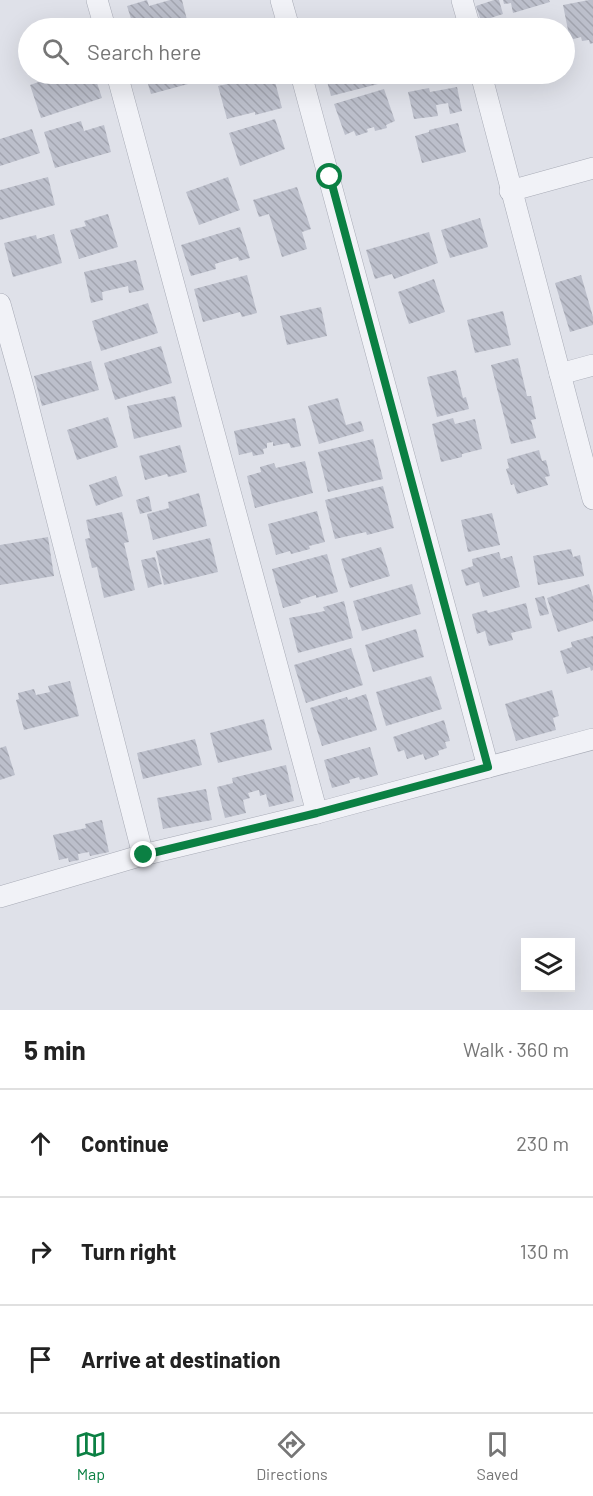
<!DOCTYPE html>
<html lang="en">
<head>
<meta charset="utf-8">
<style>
  :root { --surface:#fff; --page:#f6f6f6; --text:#222; --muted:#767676; --line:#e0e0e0; --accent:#0b8043 }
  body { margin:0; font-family:Barlow,sans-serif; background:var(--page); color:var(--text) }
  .controls { position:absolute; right:18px; bottom:18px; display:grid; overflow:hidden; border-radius:0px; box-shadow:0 6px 24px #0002 }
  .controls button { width:54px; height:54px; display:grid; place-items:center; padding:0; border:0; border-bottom:2px solid var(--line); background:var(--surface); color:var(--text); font:30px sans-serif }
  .stop { position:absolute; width:18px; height:18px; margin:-14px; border:4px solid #0b8043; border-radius:50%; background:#fff }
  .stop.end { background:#0b8043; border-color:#fff; box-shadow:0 2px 6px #0008 }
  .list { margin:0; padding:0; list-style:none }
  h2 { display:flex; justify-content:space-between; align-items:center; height:78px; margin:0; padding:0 24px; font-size:26px }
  h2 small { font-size:20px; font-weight:400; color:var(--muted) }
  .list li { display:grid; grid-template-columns:39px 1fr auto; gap:18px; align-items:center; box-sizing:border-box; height:108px; padding:0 24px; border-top:2px solid var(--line) }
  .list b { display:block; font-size:22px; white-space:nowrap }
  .list em { font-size:20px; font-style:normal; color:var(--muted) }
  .icon { flex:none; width:33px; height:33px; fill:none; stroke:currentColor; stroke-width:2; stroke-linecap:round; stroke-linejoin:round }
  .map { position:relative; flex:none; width:593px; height:1010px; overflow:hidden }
  .search { position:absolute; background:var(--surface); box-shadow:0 6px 24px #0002; left:18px; right:18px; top:18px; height:66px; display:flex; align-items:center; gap:15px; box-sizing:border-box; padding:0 21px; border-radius:33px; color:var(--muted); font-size:22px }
  .sheet { height:402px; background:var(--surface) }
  nav { display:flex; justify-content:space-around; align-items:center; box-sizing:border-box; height:84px; border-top:2px solid var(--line); background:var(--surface); font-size:16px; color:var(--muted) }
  nav a { display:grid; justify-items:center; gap:3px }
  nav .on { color:var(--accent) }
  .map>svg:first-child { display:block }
  .building { fill:url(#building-back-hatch) }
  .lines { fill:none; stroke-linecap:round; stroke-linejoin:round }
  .minor-casing { stroke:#a8abb6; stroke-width:22 }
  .minor { stroke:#f1f2f7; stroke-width:21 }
  .route { stroke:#0b8043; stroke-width:8 }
</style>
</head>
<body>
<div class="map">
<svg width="593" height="1010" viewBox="0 0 593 1010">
  <defs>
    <pattern id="building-back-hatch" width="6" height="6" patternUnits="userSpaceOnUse" patternTransform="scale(1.5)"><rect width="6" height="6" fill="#bcbfcb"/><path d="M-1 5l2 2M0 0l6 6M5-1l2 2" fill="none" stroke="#a2a4af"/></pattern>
  </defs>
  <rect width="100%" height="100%" fill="#dfe1e9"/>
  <g class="building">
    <path d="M 147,0 L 149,6 L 170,0 L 182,0 L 189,28 L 134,28 L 127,6 Z"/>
    <path d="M 494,0 L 499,0 L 503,14 L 481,21 L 476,6 Z"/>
    <path d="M 503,0 L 549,0 L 550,2 L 513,13 L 511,3 L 504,4 Z"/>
    <path d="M 589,0 L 593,0 L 593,43 L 590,44 L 589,40 L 582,41 L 581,37 L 570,40 L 563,5 Z"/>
    <path d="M 59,74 L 94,74 L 102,98 L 41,118 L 30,85 L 53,77 L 53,75 Z"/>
    <path d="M 145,74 L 202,74 L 203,80 L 151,94 Z"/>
    <path d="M 273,74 L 282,108 L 255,115 L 255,112 L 227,119 L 218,86 Z"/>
    <path d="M 325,74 L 384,74 L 386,82 L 331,96 Z"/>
    <path d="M 390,74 L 417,74 L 392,81 Z"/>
    <path d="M 457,87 L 462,111 L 450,114 L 448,103 L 436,105 L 438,116 L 414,119 L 408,92 L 429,88 L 430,92 Z"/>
    <path d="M 384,89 L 395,121 L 386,125 L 387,128 L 375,131 L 374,127 L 367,129 L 368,132 L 356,136 L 354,131 L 345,135 L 334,104 Z"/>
    <path d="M 275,119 L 285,149 L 240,166 L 229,133 Z"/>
    <path d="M 81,121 L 84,131 L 104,125 L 111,152 L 55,168 L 44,132 Z"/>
    <path d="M 458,123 L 466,152 L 422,163 L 415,136 L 429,132 L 429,130 Z"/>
    <path d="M 32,129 L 40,153 L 0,166 L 0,139 Z"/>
    <path d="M 48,177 L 55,205 L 0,220 L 0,190 Z"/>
    <path d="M 228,177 L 240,210 L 199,225 L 186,192 Z"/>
    <path d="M 297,187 L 311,229 L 302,232 L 307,249 L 282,257 L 269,214 L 259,217 L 253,200 Z"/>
    <path d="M 108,214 L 118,247 L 79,259 L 70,230 L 86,226 L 84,221 Z"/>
    <path d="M 480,218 L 488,247 L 450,258 L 441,230 Z"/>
    <path d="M 240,227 L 250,258 L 239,261 L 238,257 L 215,264 L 216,269 L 191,276 L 181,245 Z"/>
    <path d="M 429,232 L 438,263 L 394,279 L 392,274 L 375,279 L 366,250 Z"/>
    <path d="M 54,234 L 62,263 L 13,277 L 4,243 L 36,235 L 37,239 Z"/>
    <path d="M 136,260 L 144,290 L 129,293 L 128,286 L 102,292 L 103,300 L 91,303 L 84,272 Z"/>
    <path d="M 247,275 L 257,313 L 242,317 L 240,312 L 203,322 L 194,289 Z"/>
    <path d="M 581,275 L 593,317 L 593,325 L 570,332 L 555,283 Z"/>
    <path d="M 434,279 L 445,312 L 409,324 L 398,292 Z"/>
    <path d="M 148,303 L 158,333 L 101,351 L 92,321 Z"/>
    <path d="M 321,307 L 327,336 L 287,345 L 280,316 Z"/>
    <path d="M 503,311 L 511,345 L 475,353 L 467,320 Z"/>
    <path d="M 161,346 L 172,383 L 115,400 L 104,363 Z"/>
    <path d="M 518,358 L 527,396 L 531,396 L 536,419 L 531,420 L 536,438 L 511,444 L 491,365 Z"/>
    <path d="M 91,361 L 99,390 L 42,406 L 34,376 Z"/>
    <path d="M 456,370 L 463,398 L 466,397 L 469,409 L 437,417 L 427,377 Z"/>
    <path d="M 175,396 L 182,427 L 134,439 L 127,406 Z"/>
    <path d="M 338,398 L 346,425 L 361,421 L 364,431 L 319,444 L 308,406 Z"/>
    <path d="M 108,417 L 118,447 L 77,460 L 67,430 Z"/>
    <path d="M 295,418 L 301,446 L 291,448 L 289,443 L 273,446 L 273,442 L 267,443 L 267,448 L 263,449 L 264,454 L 253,456 L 252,452 L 239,455 L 234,431 Z"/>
    <path d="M 453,418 L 455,424 L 475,419 L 482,449 L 462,454 L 462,457 L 441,462 L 432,424 Z"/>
    <path d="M 373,439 L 383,479 L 328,492 L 318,452 Z"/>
    <path d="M 180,445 L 187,472 L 168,477 L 167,474 L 145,480 L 139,456 Z"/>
    <path d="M 539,450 L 542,461 L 546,460 L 550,476 L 545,477 L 548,485 L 517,494 L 514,484 L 511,485 L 506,469 L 509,468 L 507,459 Z"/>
    <path d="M 305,461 L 313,493 L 255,508 L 247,476 L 261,472 L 260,467 L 274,463 L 276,468 Z"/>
    <path d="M 116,476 L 123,496 L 96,506 L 89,485 Z"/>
    <path d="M 383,486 L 394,528 L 367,535 L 366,532 L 335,539 L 325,500 Z"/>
    <path d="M 199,493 L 207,526 L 153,540 L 147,514 L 169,508 L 168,502 Z"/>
    <path d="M 149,496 L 152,511 L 140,514 L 136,500 Z"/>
    <path d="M 317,511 L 325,542 L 309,546 L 310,549 L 291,554 L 290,551 L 276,555 L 268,524 Z"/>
    <path d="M 122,512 L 129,542 L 124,543 L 135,590 L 104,598 L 97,567 L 92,568 L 85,539 L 90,538 L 86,520 Z"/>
    <path d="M 492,513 L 500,545 L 468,552 L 461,520 Z"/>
    <path d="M 48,537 L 54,576 L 0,585 L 0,545 Z"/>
    <path d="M 210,538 L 218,572 L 164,585 L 156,551 Z"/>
    <path d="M 381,547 L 390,576 L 350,588 L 341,559 Z"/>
    <path d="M 571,549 L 573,557 L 580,555 L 584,576 L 538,585 L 533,556 Z"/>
    <path d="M 499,552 L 501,559 L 512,556 L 520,587 L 483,597 L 479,582 L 466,586 L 461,570 L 473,566 L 472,559 Z"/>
    <path d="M 327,554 L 338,592 L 316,598 L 316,595 L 300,600 L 301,603 L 283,608 L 272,569 Z"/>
    <path d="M 155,557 L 162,584 L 148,588 L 141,560 Z"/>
    <path d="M 412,584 L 421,614 L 362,631 L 353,601 Z"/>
    <path d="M 589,584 L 593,597 L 593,621 L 558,632 L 547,598 Z"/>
    <path d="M 544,596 L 549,614 L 540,616 L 535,598 Z"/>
    <path d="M 344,601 L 353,638 L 298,653 L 289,618 L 325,611 L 323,607 Z"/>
    <path d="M 526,603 L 532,628 L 511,633 L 513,640 L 489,646 L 485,631 L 477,634 L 472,614 L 487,610 L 488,613 Z"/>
    <path d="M 416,629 L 424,657 L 373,672 L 365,645 Z"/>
    <path d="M 593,636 L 593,670 L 591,671 L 590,667 L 567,674 L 560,651 L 572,647 L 571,642 Z"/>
    <path d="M 351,648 L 363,685 L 306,703 L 294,665 Z"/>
    <path d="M 431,676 L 442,709 L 386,726 L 376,692 Z"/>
    <path d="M 70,681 L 79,716 L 24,730 L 16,700 L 19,699 L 18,693 L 34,689 L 36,695 L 50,692 L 48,686 Z"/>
    <path d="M 552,690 L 559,716 L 553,718 L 556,730 L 516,741 L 505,704 Z"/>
    <path d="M 366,694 L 377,730 L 322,746 L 310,708 L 347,697 L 348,700 Z"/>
    <path d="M 264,719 L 272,750 L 218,763 L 210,733 Z"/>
    <path d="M 444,720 L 450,741 L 445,742 L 447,748 L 438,751 L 439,755 L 425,760 L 423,754 L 407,759 L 404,750 L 398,752 L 393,737 Z"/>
    <path d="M 195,739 L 202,765 L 143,779 L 137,753 Z"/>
    <path d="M 6,746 L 15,775 L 0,780 L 0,748 Z"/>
    <path d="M 370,747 L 378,775 L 360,780 L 359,777 L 349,780 L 350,783 L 332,788 L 324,760 Z"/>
    <path d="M 286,765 L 294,801 L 269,807 L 266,794 L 260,796 L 259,790 L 248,793 L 250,798 L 243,800 L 246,813 L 225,818 L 217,787 L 233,783 L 232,778 Z"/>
    <path d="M 206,789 L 212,820 L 163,829 L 157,798 Z"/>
    <path d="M 102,820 L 109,852 L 90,856 L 89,852 L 78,854 L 79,860 L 69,862 L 68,858 L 59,860 L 53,835 L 86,828 L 85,824 Z"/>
  </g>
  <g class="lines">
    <g class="minor-casing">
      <g id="minor">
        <path d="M 97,0 L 105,28"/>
        <path d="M 281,0 L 289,28"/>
        <path d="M 462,0 L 470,28"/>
        <path d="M 117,74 L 317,813"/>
        <path d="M 301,74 L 488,767"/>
        <path d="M 481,74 L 593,499"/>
        <path d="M 510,191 L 593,168"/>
        <path d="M 0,304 L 24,390 L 143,855"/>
        <path d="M 560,374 L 593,365"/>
        <path d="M 0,897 L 143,855 L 317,813 L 593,739"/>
      </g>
    </g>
    <use href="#minor" class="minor"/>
  </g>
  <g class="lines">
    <path class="route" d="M 144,855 L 317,813 L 488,767 L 330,177"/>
  </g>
</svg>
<div class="controls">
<button><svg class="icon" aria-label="layers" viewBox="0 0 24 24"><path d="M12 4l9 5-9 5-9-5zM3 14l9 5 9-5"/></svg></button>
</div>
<div class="stop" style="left:330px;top:177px"></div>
<div class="stop end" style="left:144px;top:855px"></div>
<div class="search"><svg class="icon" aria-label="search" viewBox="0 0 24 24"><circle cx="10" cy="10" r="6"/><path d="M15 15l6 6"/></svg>Search here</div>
</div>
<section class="sheet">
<h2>5 min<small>Walk · 360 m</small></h2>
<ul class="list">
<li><svg class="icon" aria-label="ahead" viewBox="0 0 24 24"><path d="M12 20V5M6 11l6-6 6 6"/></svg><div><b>Continue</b></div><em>230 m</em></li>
<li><svg class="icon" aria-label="right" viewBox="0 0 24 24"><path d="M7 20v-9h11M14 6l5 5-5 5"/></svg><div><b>Turn right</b></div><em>130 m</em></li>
<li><svg class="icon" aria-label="arrive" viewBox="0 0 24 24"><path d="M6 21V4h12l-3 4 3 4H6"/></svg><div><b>Arrive at destination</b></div></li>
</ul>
</section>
<nav>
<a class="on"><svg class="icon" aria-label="map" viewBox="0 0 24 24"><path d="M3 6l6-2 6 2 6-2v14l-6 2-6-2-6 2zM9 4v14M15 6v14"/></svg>Map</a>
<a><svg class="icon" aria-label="directions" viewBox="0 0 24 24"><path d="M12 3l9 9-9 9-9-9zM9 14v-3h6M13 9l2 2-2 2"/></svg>Directions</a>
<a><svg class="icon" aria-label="saved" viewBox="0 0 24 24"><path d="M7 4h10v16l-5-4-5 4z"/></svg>Saved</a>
</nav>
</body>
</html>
